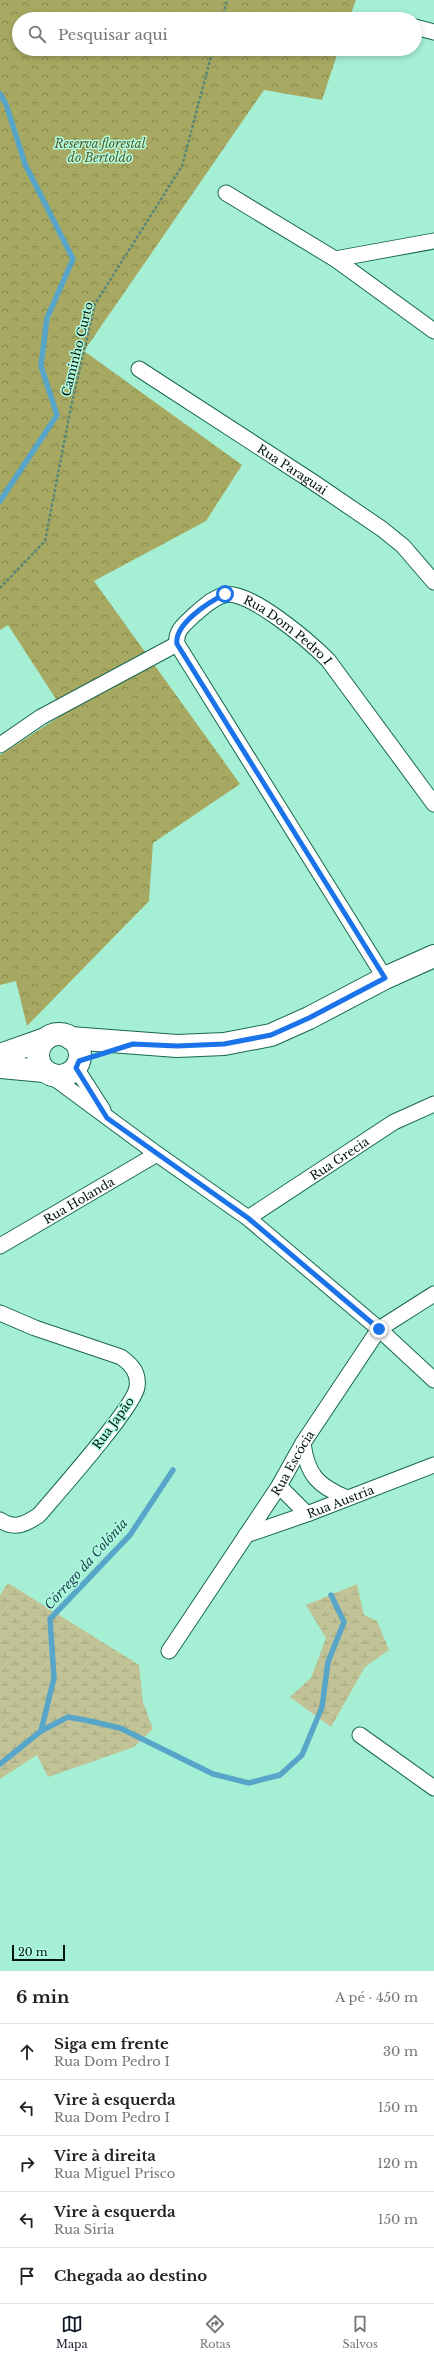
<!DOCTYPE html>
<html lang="pt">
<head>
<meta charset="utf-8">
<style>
  :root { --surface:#fff; --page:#f6f6f6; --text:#222; --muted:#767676; --line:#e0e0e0; --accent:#111827 }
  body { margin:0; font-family:"Libre Baskerville",serif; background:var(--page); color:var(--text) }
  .scale { position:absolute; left:12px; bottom:10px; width:53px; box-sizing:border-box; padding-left:4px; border:2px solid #01140e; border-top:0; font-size:11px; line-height:14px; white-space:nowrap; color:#01140e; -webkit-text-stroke:3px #b2fde1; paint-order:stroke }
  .stop { position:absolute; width:12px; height:12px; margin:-9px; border:3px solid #1a73e8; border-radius:50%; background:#fff }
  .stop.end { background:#1a73e8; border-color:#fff; box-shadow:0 1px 4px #0008 }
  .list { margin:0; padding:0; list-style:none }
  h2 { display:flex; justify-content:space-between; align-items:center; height:52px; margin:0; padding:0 16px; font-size:17px }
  h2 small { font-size:13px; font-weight:400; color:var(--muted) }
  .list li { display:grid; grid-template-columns:26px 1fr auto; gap:12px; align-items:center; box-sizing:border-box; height:56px; padding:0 16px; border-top:1px solid var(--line) }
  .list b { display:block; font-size:15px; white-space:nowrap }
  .list p { margin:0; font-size:13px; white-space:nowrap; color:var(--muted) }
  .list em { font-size:13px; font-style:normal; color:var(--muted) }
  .icon { flex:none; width:22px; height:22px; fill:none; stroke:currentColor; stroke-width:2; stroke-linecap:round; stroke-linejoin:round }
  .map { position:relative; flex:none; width:434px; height:1971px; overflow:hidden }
  .search { position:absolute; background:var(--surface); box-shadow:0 2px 6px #0003; left:12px; right:12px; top:12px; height:44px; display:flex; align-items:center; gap:10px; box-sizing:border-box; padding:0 14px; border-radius:22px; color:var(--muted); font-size:15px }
  .sheet { height:332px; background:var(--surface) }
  nav { display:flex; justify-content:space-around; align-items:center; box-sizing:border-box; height:56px; border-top:1px solid var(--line); background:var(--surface); font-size:11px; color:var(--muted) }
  nav a { display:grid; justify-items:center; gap:2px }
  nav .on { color:var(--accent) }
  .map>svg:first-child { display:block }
  .forest { fill:url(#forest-crowns) }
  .wetland { fill:url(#wetland-marsh) }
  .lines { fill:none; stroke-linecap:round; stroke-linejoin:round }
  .stream { stroke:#57a6ca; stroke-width:5.5 }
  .street-casing { stroke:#186751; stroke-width:17 }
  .secondary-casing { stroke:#186751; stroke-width:24 }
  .path { stroke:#578776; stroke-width:2.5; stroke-dasharray:3 2; stroke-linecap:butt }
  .street { stroke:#fff; stroke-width:15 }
  .secondary { stroke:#fff; stroke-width:22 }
  .route { stroke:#1a73e8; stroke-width:5 }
  .labels { text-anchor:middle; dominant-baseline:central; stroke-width:3; stroke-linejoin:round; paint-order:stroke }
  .park-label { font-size:12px; font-style:italic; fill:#565722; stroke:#b2fde1 }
  .street-label { font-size:12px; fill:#01140e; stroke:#b2fde1 }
  .water-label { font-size:13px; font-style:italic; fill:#1f4353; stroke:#b2fde1 }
</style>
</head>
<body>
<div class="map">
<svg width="434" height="1971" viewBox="0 0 434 1971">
  <defs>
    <pattern id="forest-crowns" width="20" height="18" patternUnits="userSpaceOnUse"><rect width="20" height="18" fill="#a7a962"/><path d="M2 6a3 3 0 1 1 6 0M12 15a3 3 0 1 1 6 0" fill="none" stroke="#86884f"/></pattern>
    <pattern id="wetland-marsh" width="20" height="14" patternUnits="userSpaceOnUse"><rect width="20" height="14" fill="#c1c396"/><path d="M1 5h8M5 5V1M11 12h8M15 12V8" fill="none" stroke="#a4a780"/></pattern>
  </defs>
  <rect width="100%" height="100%" fill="#a5efd4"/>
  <path class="forest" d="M 0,0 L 356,0 L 349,19 L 19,19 L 19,49 L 339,49 L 322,100 L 264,90 L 84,351 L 242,465 L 206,521 L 94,581 L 240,784 L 153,843 L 149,901 L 27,1026 L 16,981 L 0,985 L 0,755 L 65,713 L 8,625 L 0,630 Z"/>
  <g class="wetland">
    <path d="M 8,1583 L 139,1665 L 143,1702 L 153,1729 L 134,1747 L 48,1777 L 37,1755 L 0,1779 L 0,1595 Z"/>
    <path d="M 357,1584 L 364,1615 L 377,1621 L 389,1650 L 365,1667 L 331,1727 L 290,1697 L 311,1678 L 326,1638 L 306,1605 Z"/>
  </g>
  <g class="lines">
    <g class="stream">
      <path d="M 0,94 L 6,104 L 25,164 L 73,259 L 47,318 L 41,366 L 57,415 L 0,501"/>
      <path d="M 41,1731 L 68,1717 L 85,1720 L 120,1728 L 213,1774 L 249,1783 L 280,1775 L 302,1755 L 322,1707 L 328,1662 L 344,1622 L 331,1595"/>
      <path d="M 0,1764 L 41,1731 L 54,1678 L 50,1619 L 130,1535 L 173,1470"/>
    </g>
    <g class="street-casing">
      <g id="street">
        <path d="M 415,27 L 434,32"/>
        <path d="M 226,193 L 335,259 L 434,241"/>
        <path d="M 335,259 L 434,331"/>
        <path id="s1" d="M 139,369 L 313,482 L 382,529 L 403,546 L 434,582"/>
        <path d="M 0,745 L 41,717 L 177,644"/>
        <path id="s2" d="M 385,978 L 177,644 C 175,630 185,624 194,615 C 204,607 212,598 224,595 C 248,588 311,643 328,660 L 434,804"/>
        <path d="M 76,1068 L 103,1110"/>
        <path d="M 50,1075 L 157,1154 L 248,1218 L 379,1329 L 434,1380"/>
        <path id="s3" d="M 248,1218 L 394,1122 L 434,1104"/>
        <path id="s4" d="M 0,1246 L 157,1154"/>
        <path d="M 0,1313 L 35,1328 L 121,1357 C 132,1365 139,1373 137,1387 C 135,1406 56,1495 39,1515 C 26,1524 15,1530 0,1520"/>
        <path d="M 303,1443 C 307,1475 318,1486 347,1498"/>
        <path d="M 279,1486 L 307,1514"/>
        <path id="s5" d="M 246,1535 L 307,1514 L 434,1465"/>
        <path id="s6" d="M 169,1651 L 279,1486 L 303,1443 L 379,1329 L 434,1294"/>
        <path d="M 360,1735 L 434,1788"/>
      </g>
    </g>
    <g class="secondary-casing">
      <g id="secondary">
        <circle cx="59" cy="1055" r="21"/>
        <path d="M 70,1038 L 177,1046 L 224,1044 L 271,1035 L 309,1018 L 385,978 L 434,956"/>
        <path d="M 0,1055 L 45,1039"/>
        <path d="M 0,1067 L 44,1071"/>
      </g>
    </g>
    <g class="path">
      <path d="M 222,19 L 227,0"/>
      <path d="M 0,588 L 45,541 L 71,407 L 95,304 L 182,166 L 213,49"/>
    </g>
    <use href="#street" class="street"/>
    <use href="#secondary" class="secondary"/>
  </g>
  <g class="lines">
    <path class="route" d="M 225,594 C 209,602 174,624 177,644 L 385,978 L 309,1018 L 271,1035 L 224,1044 L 177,1046 L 133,1044 L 79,1061 L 76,1068 L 107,1118 L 248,1218 L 379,1329"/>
  </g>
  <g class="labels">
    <g class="park-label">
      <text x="100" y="143">Reserva florestal<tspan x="100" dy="14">do Bertoldo</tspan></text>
    </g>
    <g class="street-label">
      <text transform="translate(77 349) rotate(-76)">Caminho Curto</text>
      <text stroke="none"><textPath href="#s1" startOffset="183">Rua Paraguai</textPath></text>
      <text stroke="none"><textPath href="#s2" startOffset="540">Rua Dom Pedro I</textPath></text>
      <text stroke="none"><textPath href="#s3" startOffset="109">Rua Grecia</textPath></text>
      <text stroke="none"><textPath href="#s4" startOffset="91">Rua Holanda</textPath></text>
      <text transform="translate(113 1423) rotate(-54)">Rua Japão</text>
      <text stroke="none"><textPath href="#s6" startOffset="225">Rua Escócia</textPath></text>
      <text stroke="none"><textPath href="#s5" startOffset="100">Rua Austria</textPath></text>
    </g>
    <g class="water-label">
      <text transform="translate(86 1564) rotate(-48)">Córrego da Colônia</text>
    </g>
  </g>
</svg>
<div class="scale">20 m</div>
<div class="stop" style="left:225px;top:594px"></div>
<div class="stop end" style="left:379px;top:1329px"></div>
<div class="search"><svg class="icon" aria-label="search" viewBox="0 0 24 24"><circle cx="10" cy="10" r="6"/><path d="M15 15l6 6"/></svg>Pesquisar aqui</div>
</div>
<section class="sheet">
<h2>6 min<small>A pé · 450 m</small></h2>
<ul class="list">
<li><svg class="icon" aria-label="ahead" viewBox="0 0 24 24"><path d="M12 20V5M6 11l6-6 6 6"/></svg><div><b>Siga em frente</b><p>Rua Dom Pedro I</p></div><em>30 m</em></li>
<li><svg class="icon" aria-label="left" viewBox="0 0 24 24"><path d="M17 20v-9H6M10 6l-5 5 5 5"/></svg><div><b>Vire à esquerda</b><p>Rua Dom Pedro I</p></div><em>150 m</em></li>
<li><svg class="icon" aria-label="right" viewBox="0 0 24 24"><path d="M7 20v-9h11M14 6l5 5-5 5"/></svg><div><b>Vire à direita</b><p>Rua Miguel Prisco</p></div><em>120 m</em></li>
<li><svg class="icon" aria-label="left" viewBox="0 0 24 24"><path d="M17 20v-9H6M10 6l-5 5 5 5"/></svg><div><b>Vire à esquerda</b><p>Rua Siria</p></div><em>150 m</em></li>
<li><svg class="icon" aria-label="arrive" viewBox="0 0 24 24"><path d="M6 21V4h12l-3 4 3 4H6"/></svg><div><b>Chegada ao destino</b></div></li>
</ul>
</section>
<nav>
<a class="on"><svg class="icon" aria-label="map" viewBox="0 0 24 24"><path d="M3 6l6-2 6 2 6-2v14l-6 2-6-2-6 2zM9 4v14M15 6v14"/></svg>Mapa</a>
<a><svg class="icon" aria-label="directions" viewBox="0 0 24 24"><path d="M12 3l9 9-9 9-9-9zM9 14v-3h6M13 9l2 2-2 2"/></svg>Rotas</a>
<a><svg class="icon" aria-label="saved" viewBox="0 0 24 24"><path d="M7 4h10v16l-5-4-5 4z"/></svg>Salvos</a>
</nav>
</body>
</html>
